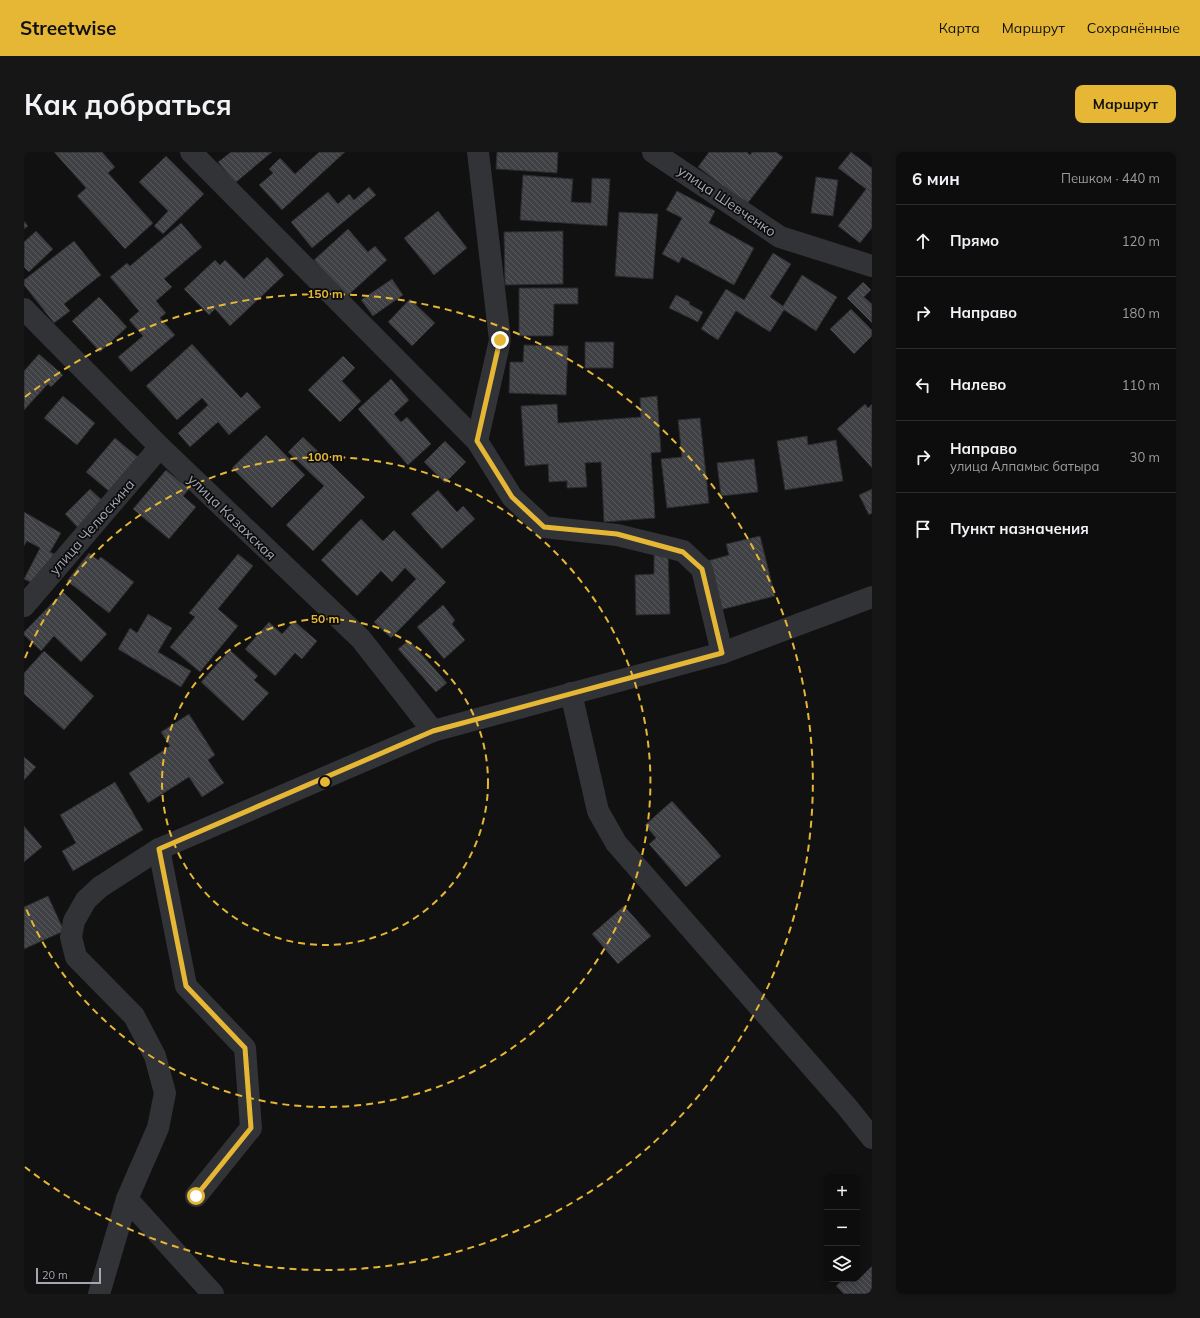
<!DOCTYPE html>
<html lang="ru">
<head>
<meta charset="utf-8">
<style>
  :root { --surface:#0d0d0e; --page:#161617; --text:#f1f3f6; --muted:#9a9c9e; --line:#2d2d2e; --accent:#e6b735 }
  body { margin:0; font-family:Mulish,sans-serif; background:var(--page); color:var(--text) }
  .controls { position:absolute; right:12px; bottom:12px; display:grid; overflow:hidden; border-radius:8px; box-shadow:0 2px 6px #0003 }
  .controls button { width:36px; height:36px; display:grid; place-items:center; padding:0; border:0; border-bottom:1px solid var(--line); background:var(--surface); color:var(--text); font:20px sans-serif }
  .scale { position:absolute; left:12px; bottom:10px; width:65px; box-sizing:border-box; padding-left:4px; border:2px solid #a3a7b2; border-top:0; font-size:11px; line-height:14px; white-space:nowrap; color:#a3a7b2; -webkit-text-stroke:3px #0c0c0d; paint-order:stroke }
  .stop { position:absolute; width:12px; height:12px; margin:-9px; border:3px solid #e6b735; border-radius:50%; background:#fff }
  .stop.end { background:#e6b735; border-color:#fff; box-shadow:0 1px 4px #0008 }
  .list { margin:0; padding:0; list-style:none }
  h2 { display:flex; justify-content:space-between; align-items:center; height:52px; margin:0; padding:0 16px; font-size:17px }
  h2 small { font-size:13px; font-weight:400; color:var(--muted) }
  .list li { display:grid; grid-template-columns:26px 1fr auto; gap:12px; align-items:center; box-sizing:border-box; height:72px; padding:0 16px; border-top:1px solid var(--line) }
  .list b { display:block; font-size:15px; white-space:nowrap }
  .list p { margin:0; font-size:13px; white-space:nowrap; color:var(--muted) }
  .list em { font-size:13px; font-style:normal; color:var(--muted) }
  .icon { flex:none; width:22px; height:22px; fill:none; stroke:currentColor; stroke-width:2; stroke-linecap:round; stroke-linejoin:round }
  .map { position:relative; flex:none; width:848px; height:1142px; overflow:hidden; border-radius:8px }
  header { display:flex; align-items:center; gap:24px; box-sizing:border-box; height:56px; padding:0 20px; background:var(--accent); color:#111 }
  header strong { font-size:19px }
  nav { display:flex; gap:22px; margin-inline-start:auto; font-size:14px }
  .intro { display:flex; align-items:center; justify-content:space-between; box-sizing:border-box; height:96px; padding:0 24px }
  h1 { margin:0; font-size:28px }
  .button { padding:10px 18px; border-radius:8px; background:var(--accent); color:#111; font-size:14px; font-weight:700 }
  main { display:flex; gap:24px; padding:0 24px }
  aside { flex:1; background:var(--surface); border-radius:8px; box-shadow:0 2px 6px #0003 }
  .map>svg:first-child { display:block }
  .building { fill:url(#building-back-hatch); stroke:#2b2b2e }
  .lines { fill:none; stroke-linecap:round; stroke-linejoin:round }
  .street { stroke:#323337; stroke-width:22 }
  .route { stroke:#e6b735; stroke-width:5 }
  .ring { fill:none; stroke:#e6b735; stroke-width:2; stroke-dasharray:7 5 }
  .labels { text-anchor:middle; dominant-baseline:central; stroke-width:3.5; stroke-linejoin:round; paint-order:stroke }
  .street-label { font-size:14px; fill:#a3a7b2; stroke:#0c0c0d }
  .centre { fill:#e6b735; stroke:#0c0c0d; stroke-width:2 }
  .ring-label { font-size:12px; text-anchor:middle; font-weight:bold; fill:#e6b735; stroke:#0c0c0d; stroke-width:3.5; stroke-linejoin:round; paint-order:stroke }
</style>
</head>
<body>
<header>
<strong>Streetwise</strong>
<nav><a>Карта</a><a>Маршрут</a><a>Сохранённые</a></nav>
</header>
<div class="intro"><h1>Как добраться</h1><a class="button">Маршрут</a></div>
<main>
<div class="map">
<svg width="848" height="1142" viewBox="0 0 848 1142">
  <defs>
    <pattern id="building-back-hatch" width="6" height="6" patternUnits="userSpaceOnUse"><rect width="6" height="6" fill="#404145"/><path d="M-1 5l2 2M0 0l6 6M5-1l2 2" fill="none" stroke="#585a5d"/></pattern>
  </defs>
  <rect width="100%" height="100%" fill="#111112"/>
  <g class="building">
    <path d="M 30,0 L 78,0 L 91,15 L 84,21 L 129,71 L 101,97 L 53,44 L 62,36 Z"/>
    <path d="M 207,0 L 248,0 L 211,31 L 194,10 Z"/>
    <path d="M 295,0 L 321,0 L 258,58 L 235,33 L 249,21 L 245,17 L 256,6 L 271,22 Z"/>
    <path d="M 473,0 L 534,0 L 533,21 L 472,17 Z"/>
    <path d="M 685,0 L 723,0 L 726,3 L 728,0 L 752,0 L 759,5 L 723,52 L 674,15 Z"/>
    <path d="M 827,0 L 848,16 L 848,76 L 836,91 L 814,74 L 842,37 L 814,16 Z"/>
    <path d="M 142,4 L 180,42 L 139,82 L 130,74 L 144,59 L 115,30 Z"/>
    <path d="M 499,23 L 549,27 L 547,50 L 567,51 L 568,26 L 586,27 L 583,74 L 496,68 Z"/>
    <path d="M 792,25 L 814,28 L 809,64 L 787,61 Z"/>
    <path d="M 345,35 L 352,43 L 288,96 L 267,70 L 304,40 L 314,52 L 325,42 L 330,48 Z"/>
    <path d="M 653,39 L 691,59 L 685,71 L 730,96 L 710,133 L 658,105 L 655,111 L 638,102 L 658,66 L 642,58 Z"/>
    <path d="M 414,59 L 443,96 L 410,123 L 380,86 Z"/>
    <path d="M 595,60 L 634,62 L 629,127 L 591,124 Z"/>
    <path d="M 0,69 L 4,74 L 0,77 Z"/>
    <path d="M 157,71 L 178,95 L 140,127 L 148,135 L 132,149 L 142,161 L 136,166 L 151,183 L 107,220 L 94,205 L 119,184 L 105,168 L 115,159 L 86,125 L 103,111 L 106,114 Z"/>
    <path d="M 324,77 L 344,100 L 351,94 L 363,108 L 322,145 L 290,108 Z"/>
    <path d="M 12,79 L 29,97 L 5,120 L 0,115 L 0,90 Z"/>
    <path d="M 539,79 L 539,132 L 481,133 L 480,80 Z"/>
    <path d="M 50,89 L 77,123 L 40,152 L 46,159 L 30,171 L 0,133 L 0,128 Z"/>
    <path d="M 749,101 L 767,112 L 746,145 L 759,154 L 778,123 L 813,145 L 792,179 L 760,158 L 746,180 L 712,159 L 694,188 L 677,177 L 702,137 L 720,148 Z"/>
    <path d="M 243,105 L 260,123 L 206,174 L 191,157 L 185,163 L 160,137 L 191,108 L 196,113 L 201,108 L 220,127 Z"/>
    <path d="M 368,127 L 379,143 L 349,164 L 337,148 Z"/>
    <path d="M 839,130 L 847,138 L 840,145 L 848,152 L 848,171 L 823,146 Z"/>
    <path d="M 495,136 L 554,136 L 554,152 L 530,152 L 529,184 L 495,184 Z"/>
    <path d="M 652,143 L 666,150 L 665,152 L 679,160 L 674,170 L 645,156 Z"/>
    <path d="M 75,145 L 103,175 L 76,200 L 48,169 Z"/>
    <path d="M 386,147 L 411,171 L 388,194 L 364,170 Z"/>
    <path d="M 827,157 L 848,178 L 848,184 L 830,202 L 806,177 Z"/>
    <path d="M 561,190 L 590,190 L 589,216 L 561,216 Z"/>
    <path d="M 168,192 L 217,246 L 223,240 L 237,255 L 205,283 L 194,270 L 166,295 L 154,281 L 184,253 L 178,246 L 153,268 L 122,234 Z"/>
    <path d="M 500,193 L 544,194 L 542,243 L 485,241 L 486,210 L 499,210 Z"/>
    <path d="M 15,202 L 39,223 L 27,235 L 24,232 L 0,258 L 0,219 Z"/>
    <path d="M 319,204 L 331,216 L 318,229 L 337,249 L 316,270 L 284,238 Z"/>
    <path d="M 367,227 L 385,248 L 370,262 L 377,270 L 383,265 L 407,292 L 384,313 L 334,257 Z"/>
    <path d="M 39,244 L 71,271 L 53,293 L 20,266 Z"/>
    <path d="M 633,244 L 637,300 L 627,301 L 631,366 L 580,370 L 577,310 L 561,311 L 563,335 L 543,336 L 543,329 L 525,330 L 524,312 L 501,314 L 497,254 L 533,252 L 534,271 L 617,265 L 616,246 Z"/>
    <path d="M 841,252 L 844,256 L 848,252 L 848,316 L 813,277 Z"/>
    <path d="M 676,266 L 685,351 L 643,356 L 637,307 L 658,305 L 654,268 Z"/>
    <path d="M 242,283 L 281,323 L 248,356 L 208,316 Z"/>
    <path d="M 783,284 L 784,293 L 812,288 L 819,329 L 761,338 L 753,289 Z"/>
    <path d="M 279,285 L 341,345 L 289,399 L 262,373 L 300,334 L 264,300 Z"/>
    <path d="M 91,286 L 115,306 L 86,340 L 62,320 Z"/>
    <path d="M 421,289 L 442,310 L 421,331 L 400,310 Z"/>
    <path d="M 730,307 L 734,340 L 697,344 L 693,311 Z"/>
    <path d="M 142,318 L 165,337 L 159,344 L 172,355 L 145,387 L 109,357 Z"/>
    <path d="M 66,337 L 82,352 L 56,378 L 41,362 Z"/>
    <path d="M 848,337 L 848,361 L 845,363 L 835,343 Z"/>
    <path d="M 414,338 L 433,360 L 439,354 L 451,367 L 418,397 L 387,362 Z"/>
    <path d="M 0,360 L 37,381 L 26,400 L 30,402 L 12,433 L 0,427 L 16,396 L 3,389 L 0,394 Z"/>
    <path d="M 337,367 L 359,389 L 370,378 L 422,430 L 367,486 L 350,470 L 392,427 L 381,416 L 368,430 L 357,419 L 333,444 L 297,408 Z"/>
    <path d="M 736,384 L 751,444 L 696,458 L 683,409 L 705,403 L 702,392 Z"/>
    <path d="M 65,401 L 74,408 L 77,405 L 110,430 L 85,461 L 43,429 Z"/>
    <path d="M 214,402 L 229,414 L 194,457 L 214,474 L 176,520 L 146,495 L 171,465 L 165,461 Z"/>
    <path d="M 630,402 L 644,402 L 646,462 L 612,463 L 611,423 L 630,422 Z"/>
    <path d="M 39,440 L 83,482 L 57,510 L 30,484 L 17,499 L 0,483 L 0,480 Z"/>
    <path d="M 419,453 L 431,468 L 428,472 L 441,488 L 420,507 L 393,475 Z"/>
    <path d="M 124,462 L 148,476 L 134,500 L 167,519 L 157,535 L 94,497 L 106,476 L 113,481 Z"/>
    <path d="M 270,469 L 293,489 L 278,507 L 271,501 L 251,524 L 221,497 L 245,470 L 258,482 Z"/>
    <path d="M 385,488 L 423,531 L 412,540 L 374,497 Z"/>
    <path d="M 206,498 L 234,524 L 230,528 L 245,541 L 219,569 L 177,530 Z"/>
    <path d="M 20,499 L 70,544 L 40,578 L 0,542 L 0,521 Z"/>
    <path d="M 165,562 L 191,603 L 184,608 L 200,631 L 178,645 L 165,625 L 124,651 L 105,621 L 146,594 L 137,580 Z"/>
    <path d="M 0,605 L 12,615 L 0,628 Z"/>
    <path d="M 91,630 L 119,678 L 49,719 L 38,699 L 52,691 L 36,663 Z"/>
    <path d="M 648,649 L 697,704 L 662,735 L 625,692 L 632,686 L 621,673 Z"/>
    <path d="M 0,674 L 18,695 L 0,710 Z"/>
    <path d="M 24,744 L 40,779 L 0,797 L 0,755 Z"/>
    <path d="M 600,754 L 627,784 L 594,812 L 568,782 Z"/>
    <path d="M 848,1114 L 848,1142 L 820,1142 L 812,1134 L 820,1127 L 834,1128 Z"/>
  </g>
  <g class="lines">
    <g class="street">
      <path d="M 167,0 L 453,289 L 488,345 L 520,375 L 593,383 L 659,399 L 678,417 L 698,501"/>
      <path d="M 629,0 L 756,85 L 848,114"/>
      <path d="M 0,157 L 136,295 L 337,487 L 409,579"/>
      <path d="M 453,289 L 476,188 L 454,0"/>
      <path d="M 0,454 L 136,295"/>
      <path d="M 547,541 L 574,659 L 592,691 L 823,955 L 848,986"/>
      <path d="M 135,697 L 162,834 L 221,896 L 227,976 L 172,1044"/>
      <path d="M 103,1047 L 189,1142"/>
      <path d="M 75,1142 L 103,1047 L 134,976 L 141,941 L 131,904 L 110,864 L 52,805 L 47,785 L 50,769 L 62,748 L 76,735 L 135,697 L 409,579 L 698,501 L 848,445"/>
    </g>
  </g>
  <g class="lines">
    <path class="route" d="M 172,1044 L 227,976 L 221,896 L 162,834 L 135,697 L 409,579 L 698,501 L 678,417 L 659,400 L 593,382 L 520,375 L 488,345 L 453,289 L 476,188"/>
  </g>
  <g class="ring">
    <circle cx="301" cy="630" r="163"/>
    <path d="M1 506A325 325 0 1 1 1 754"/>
    <path d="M1 245A488 488 0 1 1 1 1015"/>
  </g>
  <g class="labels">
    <g class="street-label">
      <text transform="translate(703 49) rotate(34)">улица Шевченко</text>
      <text transform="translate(208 365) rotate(44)">улица Казахская</text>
      <text transform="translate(68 375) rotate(-49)">улица Челюскина</text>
    </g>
  </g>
  <circle cx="301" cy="630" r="6" class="centre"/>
  <g class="ring-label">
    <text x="301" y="146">150 m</text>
    <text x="301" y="309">100 m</text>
    <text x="301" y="471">50 m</text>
  </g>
</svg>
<div class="controls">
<button>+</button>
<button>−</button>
<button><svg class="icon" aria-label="layers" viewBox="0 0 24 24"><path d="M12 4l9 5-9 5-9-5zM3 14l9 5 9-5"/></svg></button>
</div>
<div class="scale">20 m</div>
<div class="stop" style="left:172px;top:1044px"></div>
<div class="stop end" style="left:476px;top:188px"></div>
</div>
<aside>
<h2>6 мин<small>Пешком · 440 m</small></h2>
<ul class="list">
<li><svg class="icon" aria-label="ahead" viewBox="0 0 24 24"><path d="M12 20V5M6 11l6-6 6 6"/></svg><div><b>Прямо</b></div><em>120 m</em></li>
<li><svg class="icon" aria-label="right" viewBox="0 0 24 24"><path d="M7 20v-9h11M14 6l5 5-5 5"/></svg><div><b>Направо</b></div><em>180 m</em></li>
<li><svg class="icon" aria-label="left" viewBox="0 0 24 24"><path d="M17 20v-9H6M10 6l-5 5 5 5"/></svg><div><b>Налево</b></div><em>110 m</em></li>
<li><svg class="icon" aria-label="right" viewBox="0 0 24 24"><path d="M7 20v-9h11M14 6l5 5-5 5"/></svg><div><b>Направо</b><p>улица Алпамыс батыра</p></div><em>30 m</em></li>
<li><svg class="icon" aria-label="arrive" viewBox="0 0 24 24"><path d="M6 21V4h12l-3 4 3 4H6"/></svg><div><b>Пункт назначения</b></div></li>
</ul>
</aside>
</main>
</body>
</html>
